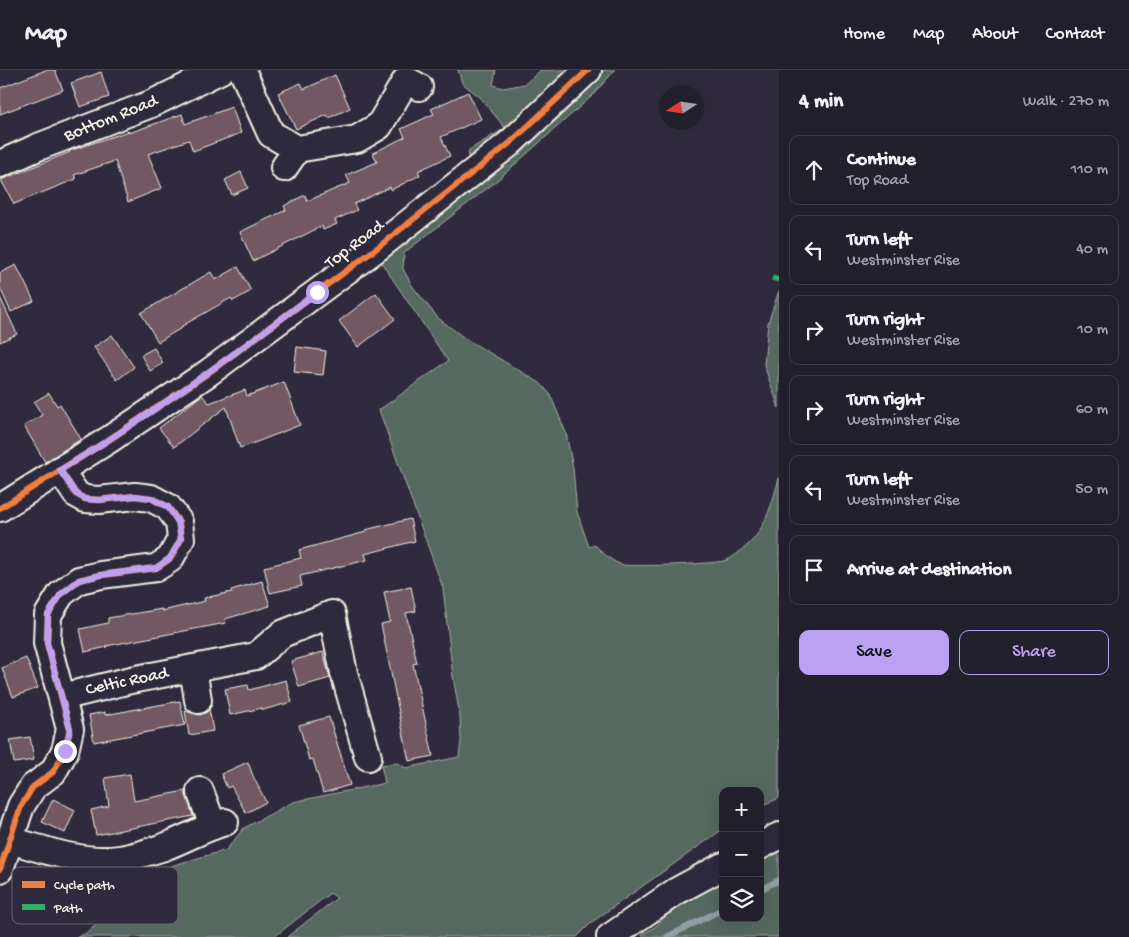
<!DOCTYPE html>
<html lang="en">
<head>
<meta charset="utf-8">
<style>
  :root { --surface:#23202e; --page:#2f2d3a; --text:#f1f3f6; --muted:#a3a3aa; --line:#403e4a; --accent:#bca0f2 }
  body { margin:0; font-family:"Gochi Hand",sans-serif; background:var(--page); color:var(--text) }
  .controls { position:absolute; right:15px; bottom:15px; display:grid; overflow:hidden; border-radius:10px; box-shadow:0 5px 20px #0002 }
  .controls button { width:45px; height:45px; display:grid; place-items:center; padding:0; border:0; border-bottom:1px solid var(--line); background:var(--surface); color:var(--text); font:25px sans-serif }
  .compass { position:absolute; left:659px; top:15px; width:45px; height:45px; border-radius:50%; background:var(--surface); box-shadow:0 5px 20px #0002; rotate:258deg }
  .stop { position:absolute; width:15px; height:15px; margin:-11px; border:4px solid #bca0f2; border-radius:50%; background:#fff }
  .stop.end { background:#bca0f2; border-color:#fff; box-shadow:0 1px 5px #0008 }
  .list { margin:0; padding:0; list-style:none }
  h2 { display:flex; justify-content:space-between; align-items:center; height:65px; margin:0; padding:0 20px; font-size:21px }
  h2 small { font-size:16px; font-weight:400; color:var(--muted) }
  .list li { display:grid; grid-template-columns:32px 1fr auto; gap:15px; align-items:center; box-sizing:border-box; height:70px; margin:0 10px 10px; padding:0 10px; border:1px solid var(--line); border-radius:10px }
  .list b { display:block; font-size:19px; white-space:nowrap }
  .list p { margin:0; font-size:16px; white-space:nowrap; color:var(--muted) }
  .list em { font-size:16px; font-style:normal; color:var(--muted) }
  .actions { display:flex; gap:10px; padding:15px 20px }
  .actions a { flex:1; padding:11px 0; border:1px solid var(--accent); border-radius:10px; text-align:center; font-size:18px; color:var(--accent) }
  .actions .main { background:var(--accent); color:#111 }
  .icon { flex:none; width:28px; height:28px; fill:none; stroke:currentColor; stroke-width:2; stroke-linecap:round; stroke-linejoin:round }
  .map { position:relative; flex:none; width:779px; height:867px; overflow:hidden }
  header { display:flex; align-items:center; gap:30px; box-sizing:border-box; height:70px; padding:0 25px; background:var(--surface); border-bottom:1px solid var(--line) }
  header strong { font-size:24px }
  nav { display:flex; gap:28px; margin-inline-start:auto; font-size:18px }
  main { display:flex }
  aside { flex:1; background:var(--surface) }
  .map>svg:first-child { display:block }
  .green { fill:#566961; stroke:#a5ada4 }
  .lines { fill:none; stroke-linecap:round; stroke-linejoin:round }
  .stream { stroke:#919fa4; stroke-width:6 }
  .building { fill:#715962; stroke:#f4f1e8 }
  .minor-casing { stroke:#f4f1e8; stroke-width:30 }
  .minor { stroke:#2f2a3d; stroke-width:26 }
  .quiet { stroke:#2db169; stroke-width:5; stroke-dasharray:10 5; stroke-linecap:butt }
  .cycleway-casing { stroke:#2f2a3d; stroke-width:9 }
  .cycleway { stroke:#f27e40; stroke-width:6 }
  .route { stroke:#bca0f2; stroke-width:6 }
  .labels { text-anchor:middle; dominant-baseline:central; stroke-width:4; stroke-linejoin:round; paint-order:stroke }
  .street-label { font-size:18px; fill:#f4f1e8; stroke:#2f2a3d }
  .key { fill:#2f2a3d; stroke:#6a6670; stroke-width:1 }
  .key-label { font-size:14px; fill:#f4f1e8 }
</style>
</head>
<body>
<header>
<strong>Map</strong>
<nav><a>Home</a><a>Map</a><a>About</a><a>Contact</a></nav>
</header>
<main>
<div class="map">
<svg width="779" height="867" viewBox="0 0 779 867">
  <rect width="100%" height="100%" fill="#2f2a3d"/>
  <filter id="ink" filterUnits="userSpaceOnUse"><feTurbulence type="fractalNoise" baseFrequency=".02" numOctaves="2"/><feDisplacementMap in="SourceGraphic" scale="10" xChannelSelector="R" yChannelSelector="G"/><feConvolveMatrix kernelMatrix="1 2 1 2 8 2 1 2 1" color-interpolation-filters="sRGB"/></filter>
  <g filter="url(#ink)">
    <g class="green">
      <path d="M 458,0 L 496,0 L 493,15 L 503,18 L 525,14 L 541,0 L 615,0 L 592,26 L 494,113 L 404,183 L 403,199 L 413,217 L 438,248 L 463,267 L 540,313 L 550,324 L 566,363 L 573,398 L 577,442 L 589,477 L 595,475 C 603,483 613,493 623,495 C 633,497 720,494 727,490 C 734,487 743,479 749,474 C 766,458 773,430 779,408 L 779,728 L 760,737 L 760,721 L 723,721 L 723,759 L 592,852 L 577,867 L 287,867 L 337,828 L 330,823 L 274,867 L 77,867 L 85,864 L 95,856 L 110,840 L 120,822 L 174,795 L 226,780 L 244,758 L 293,732 L 385,713 L 381,695 L 397,693 L 406,698 L 459,687 L 461,671 L 460,646 L 453,607 L 443,518 L 379,340 L 448,291 L 379,189 L 467,104 L 469,80 L 505,58 L 480,27 L 462,13 Z"/>
      <path d="M 779,221 L 779,338 L 764,295 L 768,253 Z"/>
      <path d="M 779,778 L 779,867 L 643,867 L 642,865 L 656,856 L 678,832 L 723,808 L 723,848 L 760,848 L 760,788 Z"/>
    </g>
    <g class="lines">
      <g class="stream">
        <path d="M 760,820 L 779,810"/>
        <path d="M 667,867 L 723,839"/>
      </g>
    </g>
    <g class="building">
      <path d="M 46,0 L 55,0 L 63,20 L 0,44 L 0,18 Z"/>
      <path d="M 101,2 L 109,27 L 80,37 L 71,13 Z"/>
      <path d="M 335,5 L 350,38 L 329,48 L 327,45 L 296,59 L 278,23 L 301,13 L 304,19 Z"/>
      <path d="M 468,22 L 481,49 L 441,67 L 450,86 L 418,101 L 420,105 L 391,120 L 390,117 L 354,134 L 357,140 L 335,150 L 337,154 L 323,160 L 322,156 L 253,191 L 240,162 L 286,140 L 284,136 L 305,125 L 307,131 L 350,113 L 346,105 L 377,92 L 373,83 L 405,67 L 401,59 L 434,44 L 431,39 Z"/>
      <path d="M 232,37 L 241,63 L 193,81 L 189,70 L 148,84 L 162,118 L 128,132 L 115,91 L 74,105 L 76,109 L 14,134 L 1,110 L 70,82 L 69,81 L 129,61 L 129,63 L 182,44 L 185,54 Z"/>
      <path d="M 241,102 L 248,118 L 232,125 L 225,110 Z"/>
      <path d="M 16,195 L 34,231 L 11,242 L 0,218 L 0,203 Z"/>
      <path d="M 238,197 L 251,221 L 233,231 L 231,228 L 182,256 L 183,257 L 158,272 L 141,243 L 211,202 L 215,210 Z"/>
      <path d="M 376,223 L 395,249 L 358,277 L 339,251 Z"/>
      <path d="M 0,227 L 17,264 L 0,272 Z"/>
      <path d="M 112,265 L 134,297 L 117,310 L 94,277 Z"/>
      <path d="M 297,277 L 326,281 L 323,305 L 294,302 Z"/>
      <path d="M 154,278 L 163,293 L 150,301 L 141,285 Z"/>
      <path d="M 284,312 L 300,355 L 262,370 L 240,378 L 226,337 L 174,377 L 159,358 L 202,325 L 209,333 L 245,320 L 247,326 Z"/>
      <path d="M 49,323 L 57,336 L 60,334 L 81,369 L 45,392 L 24,356 L 42,345 L 34,332 Z"/>
      <path d="M 410,449 L 415,471 L 365,484 L 367,490 L 300,506 L 302,516 L 270,523 L 264,497 L 301,488 L 299,480 L 366,462 L 365,460 Z"/>
      <path d="M 262,511 L 270,536 L 225,549 L 226,553 L 106,576 L 107,577 L 85,582 L 80,559 L 108,553 L 108,548 L 162,539 L 162,541 L 205,531 L 204,528 L 232,522 L 231,520 Z"/>
      <path d="M 411,517 L 416,541 L 406,543 L 417,593 L 413,594 L 433,686 L 409,691 L 381,554 L 390,552 L 384,522 Z"/>
      <path d="M 323,582 L 330,608 L 299,617 L 291,591 Z"/>
      <path d="M 26,588 L 38,618 L 13,627 L 2,598 Z"/>
      <path d="M 286,610 L 292,632 L 263,640 L 262,638 L 230,645 L 225,619 L 248,615 L 249,620 Z"/>
      <path d="M 180,631 L 185,655 L 94,672 L 89,645 L 105,642 L 105,645 Z"/>
      <path d="M 209,639 L 213,661 L 189,665 L 185,641 L 200,645 L 207,642 Z"/>
      <path d="M 329,647 L 350,715 L 323,723 L 313,689 L 309,690 L 299,655 Z"/>
      <path d="M 30,667 L 34,690 L 14,693 L 10,670 Z"/>
      <path d="M 248,692 L 253,706 L 266,732 L 246,743 L 231,716 L 227,718 L 221,704 Z"/>
      <path d="M 130,704 L 134,731 L 185,721 L 193,746 L 96,765 L 91,740 L 109,736 L 105,708 Z"/>
      <path d="M 53,729 L 75,740 L 65,763 L 42,752 Z"/>
    </g>
    <g class="lines">
      <g class="minor-casing">
        <g id="minor">
          <path d="M 242,0 L 271,64 L 297,79 L 357,69 L 379,56 L 406,10 L 419,17"/>
          <path d="M 0,94 L 38,77 L 151,34 L 221,0"/>
          <path d="M 284,98 L 297,79"/>
          <path d="M 0,438 L 110,369 L 208,303 L 377,178 L 510,73 L 588,0"/>
          <path d="M 193,598 L 198,630"/>
          <path d="M 62,627 L 131,610 L 256,586 L 282,564 L 332,544 L 344,603 L 368,687"/>
          <path d="M 200,721 L 213,756"/>
          <path d="M 10,770 C 45,780 82,794 119,789 C 134,787 151,781 164,777 C 185,769 204,758 225,752"/>
          <path d="M 760,776 L 779,766"/>
          <path d="M 0,799 L 21,736 L 33,717 L 53,702 L 65,681 L 70,659 L 47,573 L 48,545 L 61,524 L 79,510 L 101,505 L 156,498 L 170,489 L 181,469 L 179,452 L 168,437 L 151,428 L 135,426 L 99,430 L 85,429 L 76,424 L 60,400"/>
          <path d="M 610,867 L 675,822 L 723,796"/>
        </g>
      </g>
      <use href="#minor" class="minor"/>
      <path class="quiet" d="M 772,208 L 779,210"/>
      <g class="cycleway-casing">
        <g id="cycleway">
          <path d="M 0,438 L 110,369 L 208,303 L 377,178 L 510,73 L 588,0"/>
          <path d="M 0,799 L 21,736 L 33,717 L 53,702 L 65,681 L 70,659 L 47,573 L 48,545 L 61,524 L 79,510 L 101,505 L 156,498 L 170,489 L 181,469 L 179,452 L 168,437 L 151,428 L 135,426 L 99,430 L 85,429 L 76,424 L 60,400"/>
        </g>
      </g>
      <use href="#cycleway" class="cycleway"/>
    </g>
  </g>
  <g class="lines" filter="url(#ink)">
    <path class="route" d="M 65,681 L 70,659 L 47,573 L 48,545 L 61,524 L 79,510 L 101,505 L 156,498 L 170,488 L 181,469 L 178,452 L 168,437 L 151,428 L 135,426 L 99,430 L 85,429 L 76,424 L 60,400 C 150,346 233,285 317,222"/>
  </g>
  <g class="labels">
    <g class="street-label">
      <text transform="translate(111 49) rotate(-22)">Bottom Road</text>
      <text transform="translate(355 175) rotate(-37)">Top Road</text>
      <text transform="translate(127 612) rotate(-12)">Celtic Road</text>
    </g>
  </g>
  <rect x="12" y="797" width="166" height="57" rx="8" class="key"/>
  <rect x="22" y="811" width="23" height="7" fill="#f27e40"/>
  <rect x="22" y="834" width="23" height="6" fill="#2db169"/>
  <g class="key-label">
    <text x="54" y="819">Cycle path</text>
    <text x="54" y="842">Path</text>
  </g>
</svg>
<div class="controls">
<button>+</button>
<button>−</button>
<button><svg class="icon" aria-label="layers" viewBox="0 0 24 24"><path d="M12 4l9 5-9 5-9-5zM3 14l9 5 9-5"/></svg></button>
</div>
<svg class="compass" viewBox="-18 -18 36 36"><path d="M0-13l5 13h-10z" fill="#e53935"/><path d="M0 13l5-13h-10z" fill="#a3a3aa"/></svg>
<div class="stop" style="left:317px;top:222px"></div>
<div class="stop end" style="left:65px;top:681px"></div>
</div>
<aside>
<h2>4 min<small>Walk · 270 m</small></h2>
<ul class="list">
<li><svg class="icon" aria-label="ahead" viewBox="0 0 24 24"><path d="M12 20V5M6 11l6-6 6 6"/></svg><div><b>Continue</b><p>Top Road</p></div><em>110 m</em></li>
<li><svg class="icon" aria-label="left" viewBox="0 0 24 24"><path d="M17 20v-9H6M10 6l-5 5 5 5"/></svg><div><b>Turn left</b><p>Westminster Rise</p></div><em>40 m</em></li>
<li><svg class="icon" aria-label="right" viewBox="0 0 24 24"><path d="M7 20v-9h11M14 6l5 5-5 5"/></svg><div><b>Turn right</b><p>Westminster Rise</p></div><em>10 m</em></li>
<li><svg class="icon" aria-label="right" viewBox="0 0 24 24"><path d="M7 20v-9h11M14 6l5 5-5 5"/></svg><div><b>Turn right</b><p>Westminster Rise</p></div><em>60 m</em></li>
<li><svg class="icon" aria-label="left" viewBox="0 0 24 24"><path d="M17 20v-9H6M10 6l-5 5 5 5"/></svg><div><b>Turn left</b><p>Westminster Rise</p></div><em>50 m</em></li>
<li><svg class="icon" aria-label="arrive" viewBox="0 0 24 24"><path d="M6 21V4h12l-3 4 3 4H6"/></svg><div><b>Arrive at destination</b></div></li>
</ul>
<div class="actions"><a class="main">Save</a><a>Share</a></div>
</aside>
</main>
</body>
</html>
